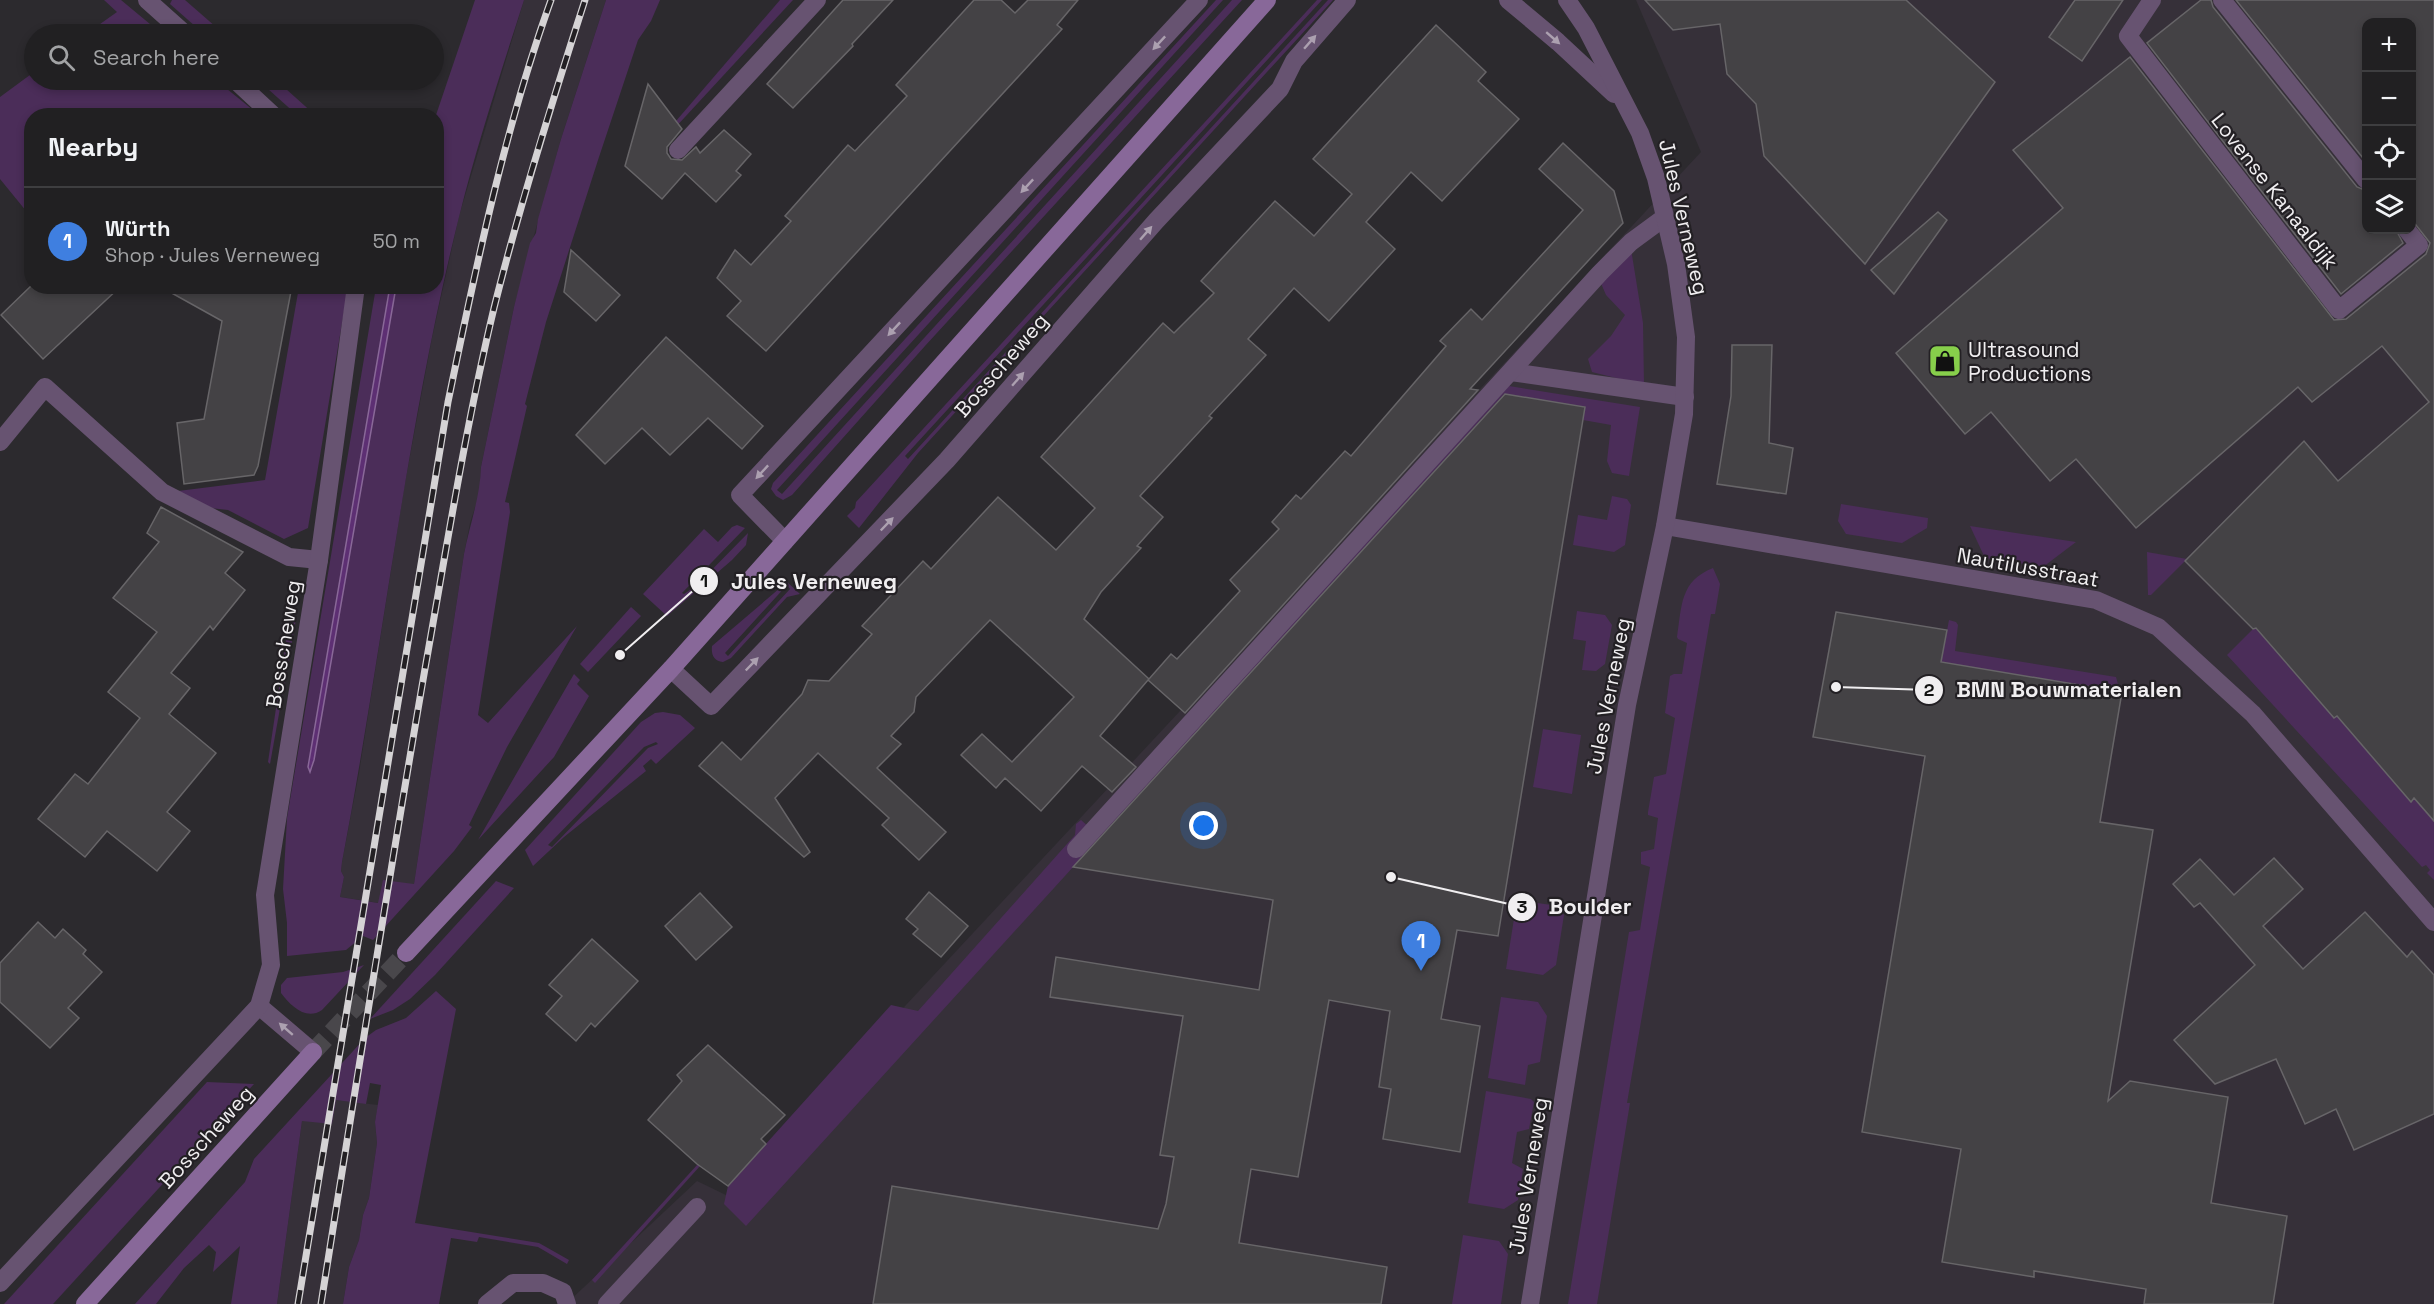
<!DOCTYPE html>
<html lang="en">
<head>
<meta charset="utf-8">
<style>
  :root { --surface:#212022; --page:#29282a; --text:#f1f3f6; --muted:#a2a3a5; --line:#3e3e40; --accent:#8c9099 }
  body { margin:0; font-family:"Space Grotesk",sans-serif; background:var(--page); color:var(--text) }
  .controls { position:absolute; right:18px; top:18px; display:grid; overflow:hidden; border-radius:12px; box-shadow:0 3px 9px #0003 }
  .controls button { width:54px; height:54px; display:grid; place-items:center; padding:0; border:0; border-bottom:2px solid var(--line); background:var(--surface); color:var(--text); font:30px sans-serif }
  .you { position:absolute; left:1204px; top:826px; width:21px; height:21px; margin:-15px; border:4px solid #fff; border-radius:50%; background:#1a73e8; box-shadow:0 0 0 9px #1a73e833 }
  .badge { display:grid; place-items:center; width:39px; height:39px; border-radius:50%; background:var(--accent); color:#fff; font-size:20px; font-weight:700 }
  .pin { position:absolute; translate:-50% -50px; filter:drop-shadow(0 2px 3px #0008) }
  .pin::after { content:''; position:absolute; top:32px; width:21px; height:18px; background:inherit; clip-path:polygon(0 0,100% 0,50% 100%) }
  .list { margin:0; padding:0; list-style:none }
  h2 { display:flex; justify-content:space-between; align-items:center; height:78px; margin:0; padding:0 24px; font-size:26px }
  h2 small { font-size:20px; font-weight:400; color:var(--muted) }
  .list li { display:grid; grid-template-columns:39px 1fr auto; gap:18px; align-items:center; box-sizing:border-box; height:108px; padding:0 24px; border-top:2px solid var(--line) }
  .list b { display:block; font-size:22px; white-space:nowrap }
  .list p { margin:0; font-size:20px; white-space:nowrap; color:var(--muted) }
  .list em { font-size:20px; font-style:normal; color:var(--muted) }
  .icon { flex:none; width:33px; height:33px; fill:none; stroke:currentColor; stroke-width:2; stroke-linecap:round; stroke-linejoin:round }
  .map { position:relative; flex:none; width:2434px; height:1304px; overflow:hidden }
  .search { position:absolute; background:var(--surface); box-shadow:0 3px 9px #0003; left:24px; top:24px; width:420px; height:66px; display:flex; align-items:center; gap:15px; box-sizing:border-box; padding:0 21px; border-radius:33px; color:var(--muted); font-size:22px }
  .panel { position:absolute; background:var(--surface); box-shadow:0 3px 9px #0003; left:24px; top:108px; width:420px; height:186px; border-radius:24px }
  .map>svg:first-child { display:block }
  .built { fill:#363039; fill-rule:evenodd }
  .green { fill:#4b2d59; fill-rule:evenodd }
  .water { fill:#5d2f73; stroke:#896898; stroke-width:1.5 }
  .building { fill:#444245; stroke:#676568; stroke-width:1.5 }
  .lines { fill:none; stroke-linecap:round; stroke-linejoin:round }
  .secondary-tunnel { stroke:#49474b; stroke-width:18; stroke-dasharray:18 9; stroke-linecap:butt }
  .service { stroke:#675371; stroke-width:18 }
  .minor { stroke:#675371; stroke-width:18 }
  .tertiary { stroke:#675371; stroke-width:18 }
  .secondary { stroke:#886899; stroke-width:18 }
  .rail-casing { stroke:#d5d3d5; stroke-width:7 }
  .rail { stroke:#232024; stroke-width:4.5; stroke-dasharray:14; stroke-linecap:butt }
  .oneway { fill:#aca0b0 }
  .labels { text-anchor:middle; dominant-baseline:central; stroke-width:4.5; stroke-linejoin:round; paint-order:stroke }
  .street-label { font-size:21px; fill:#f0eef0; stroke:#232024 }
  .poi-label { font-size:21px; fill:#f0eef0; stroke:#232024; text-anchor:start }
  .leader { fill:none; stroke:#f0eef0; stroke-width:2 }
  .callout-dot { fill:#f0eef0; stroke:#232024; stroke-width:2 }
  .mark-label { font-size:18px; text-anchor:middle; font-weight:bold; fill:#111 }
  .callout-label { font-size:22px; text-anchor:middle; font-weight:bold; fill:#f0eef0; stroke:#232024; stroke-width:4.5; stroke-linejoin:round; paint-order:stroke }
</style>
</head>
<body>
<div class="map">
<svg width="2434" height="1304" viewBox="0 0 2434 1304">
  <rect width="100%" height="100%" fill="#2c2a2e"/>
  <g class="built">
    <path d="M 524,0 L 606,0 L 561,139 L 514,307 L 481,467 L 480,492 L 470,523 L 464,554 L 414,884 L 379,903 L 340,897 L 344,877 L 341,871 L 342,862 L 359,773 L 404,488 L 432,338 L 459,216 Z"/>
    <path d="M 1636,0 L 2434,0 L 2434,1304 L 566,1304 L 697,1181 L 728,1196 L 1701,152 ZM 2366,22 L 2412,22 L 2412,230 L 2366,230 Z"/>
    <path d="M 336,1100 L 378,1105 L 375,1122 L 377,1143 L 369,1198 L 363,1215 L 359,1240 L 349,1267 L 343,1304 L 277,1304 L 302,1121 Z"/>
  </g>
  <g class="green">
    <path d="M 104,0 L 121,0 L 162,34 L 86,34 L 117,12 Z"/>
    <path d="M 172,0 L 185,0 L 224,34 L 204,34 L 170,4 Z"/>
    <path d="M 475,0 L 524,0 C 501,72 477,144 459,217 C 406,429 383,648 342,862 L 341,871 L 344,877 L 340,897 L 378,903 L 383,880 L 414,884 L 464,554 C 470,523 480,498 481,467 L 514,307 L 530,243 L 536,233 L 538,219 L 561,139 L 606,0 L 660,0 L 651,21 L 638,40 L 599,157 L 546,322 L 525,404 L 527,406 L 505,502 L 509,503 L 510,512 L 478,715 L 488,723 L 577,626 L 507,747 L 469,825 L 472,827 L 454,851 L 373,940 L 363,936 L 346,950 L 287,956 L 287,923 L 283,889 L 287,818 L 376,287 L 390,287 L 308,770 L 312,769 L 314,760 L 396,287 L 436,286 L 436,115 Z"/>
    <path d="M 780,0 L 793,0 L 673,130 L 670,128 Z"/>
    <path d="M 1216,0 L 1223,0 L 777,490 L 782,494 L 1232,0 L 1242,0 L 925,346 L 792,495 L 783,500 L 776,496 L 771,489 L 773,483 Z"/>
    <path d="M 1317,0 L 1322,0 L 905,456 L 908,459 L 1328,0 L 1333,0 L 918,453 L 859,528 L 847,516 L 855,508 L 856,502 Z"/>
    <path d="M 34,72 L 34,80 L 216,80 L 259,115 L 32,116 L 31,217 L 0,179 L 0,97 Z"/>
    <path d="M 258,80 L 276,80 L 315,115 L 297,115 Z"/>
    <path d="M 1631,249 L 1643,323 L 1644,385 L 1592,372 L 1588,359 L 1611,336 L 1625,315 L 1606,295 L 1600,281 Z"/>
    <path d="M 299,287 L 348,287 L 308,528 L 284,539 L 228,510 L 210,508 L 178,491 L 265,480 Z"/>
    <path d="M 1509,386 L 1640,407 L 1629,476 L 1612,473 L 1607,461 L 1611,425 L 1583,420 L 1584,407 L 1504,394 L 746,1226 L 724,1204 L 728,1186 L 891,1005 L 918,1011 L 1075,835 L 1076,824 L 1081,820 L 1098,835 Z"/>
    <path d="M 1612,496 L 1627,499 L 1631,505 L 1625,545 L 1614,552 L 1573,545 L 1578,515 L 1607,520 Z"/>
    <path d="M 1841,504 L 1928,518 L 1927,528 L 1902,543 L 1846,534 L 1838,521 Z"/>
    <path d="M 737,525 L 745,528 L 682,593 L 684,594 L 696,586 L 748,533 L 746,545 L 732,560 L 667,616 L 643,594 L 704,529 L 718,542 L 732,527 Z"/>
    <path d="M 1970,526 L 2076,542 L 2043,567 L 1985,558 Z"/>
    <path d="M 2147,552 L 2187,559 L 2151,595 L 2148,595 Z"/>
    <path d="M 1713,568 L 1720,584 L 1715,614 L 1711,614 L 1627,1103 L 1630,1103 L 1597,1304 L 1568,1304 L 1629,932 L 1640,930 L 1650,867 L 1641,864 L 1641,852 L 1654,849 L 1658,818 L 1648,815 L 1648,812 L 1654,777 L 1666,774 L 1675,718 L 1665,713 L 1670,676 L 1674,674 L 1682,674 L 1687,643 L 1678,639 L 1677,637 C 1682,605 1680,581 1713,568 Z"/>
    <path d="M 787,582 L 800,594 L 787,597 L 731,658 L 723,662 C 714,661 711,655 712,646 ZM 787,585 L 790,589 L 728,656 L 725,653 Z"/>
    <path d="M 631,607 L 641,616 L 588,672 L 580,664 Z"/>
    <path d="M 1577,611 L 1605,615 L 1612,625 L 1605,664 L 1596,671 L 1582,670 L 1586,641 L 1573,639 Z"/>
    <path d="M 290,614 L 296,619 L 270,764 L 268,762 Z"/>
    <path d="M 1949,620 L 1956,622 L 1958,625 L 1955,651 L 2116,677 L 2120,692 L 1941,662 Z"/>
    <path d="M 2255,627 L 2334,718 L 2335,714 L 2411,801 L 2413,797 L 2434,821 L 2434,880 L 2427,873 L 2430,870 L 2426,865 L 2422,867 L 2227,655 Z"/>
    <path d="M 574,674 L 580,680 L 577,684 L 589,696 L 554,757 L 478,840 Z"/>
    <path d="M 663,712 L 680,715 L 695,728 L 656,764 L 651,759 L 643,766 L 646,771 L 564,837 L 533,866 L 525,850 L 641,722 L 655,713 ZM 656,742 L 658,744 L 648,748 L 552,847 L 548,845 L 644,747 Z"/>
    <path d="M 1543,729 L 1581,735 L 1572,794 L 1533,787 Z"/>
    <path d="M 496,881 L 514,888 L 435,975 L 410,999 L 393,1010 L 370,1019 Z"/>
    <path d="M 1517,900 L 1558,906 L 1564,915 L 1556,965 L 1543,975 L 1506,969 Z"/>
    <path d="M 364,965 L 322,1010 C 306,1021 291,1006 281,993 L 281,985 L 287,978 L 343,972 Z"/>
    <path d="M 436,991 L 456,1009 L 415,1223 L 539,1243 L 569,1260 L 567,1264 L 538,1247 L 479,1237 L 477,1242 L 451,1238 L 439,1304 L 343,1304 L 349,1267 L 359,1240 L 363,1215 L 369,1198 L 377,1143 L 375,1122 L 381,1085 L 370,1083 L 366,1104 L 336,1100 L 332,1124 L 302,1121 L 277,1304 L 231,1304 L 240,1246 L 213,1272 L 216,1252 L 209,1245 L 184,1268 L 156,1304 L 135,1304 L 245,1182 L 254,1159 L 365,1038 L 376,1030 L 406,1018 Z"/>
    <path d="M 1501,997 L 1538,1002 L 1547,1016 L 1540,1062 L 1528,1065 L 1525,1085 L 1488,1078 Z"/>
    <path d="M 207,1082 L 254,1084 L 53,1304 L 4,1304 Z"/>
    <path d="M 1486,1091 L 1531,1099 L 1534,1102 L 1529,1129 L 1517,1132 L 1512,1163 L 1523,1169 L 1518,1200 L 1504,1209 L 1468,1203 Z"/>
    <path d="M 698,1164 L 700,1166 L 595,1283 L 592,1280 Z"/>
    <path d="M 1463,1235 L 1499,1241 L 1508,1254 L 1501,1304 L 1452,1304 Z"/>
  </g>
  <path class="water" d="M 390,286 L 396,287 L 314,760 L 310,772 L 308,767 Z"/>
  <g class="building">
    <path d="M 843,0 L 893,0 L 852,44 L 853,46 L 793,108 L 767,84 Z"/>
    <path d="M 974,0 L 1001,0 L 1015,13 L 1028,0 L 1078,0 L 1057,25 L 1062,29 L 766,351 L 727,316 L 741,301 L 717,278 L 735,250 L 751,265 L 791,221 L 785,216 L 848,145 L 855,151 L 907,96 L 896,85 Z"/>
    <path d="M 1645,0 L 1906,0 L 1995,82 L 1865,264 L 1764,156 L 1756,104 L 1727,74 L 1720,24 L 1673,30 Z"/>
    <path d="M 2075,0 L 2123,0 L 2082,61 L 2049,37 Z"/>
    <path d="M 2201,0 L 2211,0 L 2213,7 L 2357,187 L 2367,191 L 2367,230 L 2396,230 L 2403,243 L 2341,294 L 2147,43 Z"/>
    <path d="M 2236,0 L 2434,0 L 2434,821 L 2414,798 L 2411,802 L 2337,716 L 2334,718 L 2256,628 L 2253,629 L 2185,561 L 2304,441 L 2338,481 L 2429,402 L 2382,346 L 2312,402 L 2298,387 L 2136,528 L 2076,459 L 2050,481 L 1991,412 L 1965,434 L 1896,353 L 2063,208 L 2013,150 L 2130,57 L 2334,320 L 2346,319 L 2426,254 L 2430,243 L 2412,220 L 2412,22 L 2367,22 L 2367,163 Z"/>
    <path d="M 1436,25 L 1486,72 L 1478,81 L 1519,119 L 1442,201 L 1411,172 L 1366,222 L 1395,249 L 1329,321 L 1294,288 L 1248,339 L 1266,355 L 1209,416 L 1212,418 L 1140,496 L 1163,517 L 1137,546 L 1141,548 L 1101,592 L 1084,619 L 1149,679 L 1171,654 L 1177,659 L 1240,591 L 1230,580 L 1279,529 L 1272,522 L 1296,495 L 1301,499 L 1345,451 L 1351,456 L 1446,346 L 1440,341 L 1471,309 L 1482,320 L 1583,210 L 1539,169 L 1563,143 L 1614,191 L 1623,223 L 1470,389 L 1478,390 L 1185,713 L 1148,680 L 1100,736 L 1136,767 L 1112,792 L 1082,766 L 1041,811 L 1005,778 L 996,788 L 961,755 L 982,734 L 1012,762 L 1074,697 L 990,620 L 916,697 L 914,712 L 891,736 L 901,744 L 877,768 L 946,832 L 919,860 L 882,825 L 889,818 L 818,753 L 775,798 L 810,852 L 804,857 L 699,766 L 722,742 L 741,760 L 802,694 L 808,680 L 829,681 L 872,634 L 862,626 L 923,561 L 931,569 L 998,497 L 1056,550 L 1095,508 L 1041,457 L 1163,323 L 1174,333 L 1214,293 L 1201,281 L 1275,201 L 1314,236 L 1352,194 L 1313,159 Z"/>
    <path d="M 648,84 L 682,129 L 667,147 L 667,153 L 671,159 L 682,160 L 696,147 L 700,153 L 724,130 L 751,154 L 736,171 L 741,175 L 716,202 L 685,173 L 662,199 L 625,166 Z"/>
    <path d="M 1938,212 L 1947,220 L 1894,294 L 1871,270 Z"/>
    <path d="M 571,250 L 620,295 L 596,321 L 564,292 Z"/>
    <path d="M 31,286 L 121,286 L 43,359 L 1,315 Z"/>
    <path d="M 159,286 L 292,286 L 258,466 L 254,475 L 184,484 L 177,423 L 204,419 L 222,321 Z"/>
    <path d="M 666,337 L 763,426 L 742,449 L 708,418 L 670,455 L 642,428 L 605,464 L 576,435 Z"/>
    <path d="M 1732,345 L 1772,345 L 1769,443 L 1793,448 L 1786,494 L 1717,484 L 1731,396 Z"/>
    <path d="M 1505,394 L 1585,407 L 1498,936 L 1457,930 L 1441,1019 L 1480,1026 L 1460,1152 L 1383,1139 L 1391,1089 L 1379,1087 L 1390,1011 L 1329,1000 L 1298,1177 L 1251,1169 L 1239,1243 L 1387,1267 L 1381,1304 L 873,1304 L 892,1186 L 1158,1229 L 1166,1204 L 1174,1157 L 1160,1155 L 1183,1016 L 1050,997 L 1056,957 L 1259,990 L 1273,900 L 1073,867 Z"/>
    <path d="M 161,507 L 243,552 L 225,573 L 245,590 L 213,630 L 210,626 L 171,673 L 190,688 L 169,714 L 216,753 L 167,812 L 190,831 L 157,871 L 107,831 L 85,857 L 38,819 L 75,774 L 88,784 L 140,718 L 108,692 L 157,632 L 113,598 L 159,542 L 147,533 Z"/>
    <path d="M 1836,612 L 1947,630 L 1941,662 L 2122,692 L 2100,822 L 2153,830 L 2108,1101 L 2130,1081 L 2228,1097 L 2211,1203 L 2287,1216 L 2273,1304 L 2144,1304 L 2146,1289 L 2034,1271 L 2034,1277 L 1942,1262 L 1961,1149 L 1862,1132 L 1925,756 L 1813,737 Z"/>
    <path d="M 2274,858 L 2303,889 L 2263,926 L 2303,969 L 2365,912 L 2407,957 L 2412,951 L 2434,975 L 2434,1114 L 2354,1150 L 2336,1109 L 2305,1124 L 2276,1059 L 2215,1084 L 2174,1040 L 2255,965 L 2200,903 L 2194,907 L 2173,884 L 2200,859 L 2234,895 Z"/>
    <path d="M 929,892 L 968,926 L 941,957 L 913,934 L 918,929 L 906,919 Z"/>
    <path d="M 700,893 L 732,927 L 696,960 L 665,926 Z"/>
    <path d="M 38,922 L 55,938 L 63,929 L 86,950 L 83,954 L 102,972 L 68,1008 L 79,1018 L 50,1048 L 0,1002 L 0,963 Z"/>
    <path d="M 592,939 L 638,981 L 595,1027 L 591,1023 L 576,1041 L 546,1014 L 562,996 L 549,985 Z"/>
    <path d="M 708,1045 L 785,1115 L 761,1139 L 766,1144 L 728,1186 L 697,1164 L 648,1120 L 682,1081 L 677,1075 Z"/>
  </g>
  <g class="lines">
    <path class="secondary-tunnel" d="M 313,1052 L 406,953"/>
    <g class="service">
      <path d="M 2152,0 L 2128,36 L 2339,310 L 2419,245 L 2407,230"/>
      <path d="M 2222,0 L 2366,180"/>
      <path d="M 678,150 L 817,0"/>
      <path d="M 1511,372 L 1685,397"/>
      <path d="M 1076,849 L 1600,273 L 1631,242 L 1665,217"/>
    </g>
    <g class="minor">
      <path d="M 147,0 L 185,34"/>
      <path d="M 235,80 L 274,116"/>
      <path d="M 0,442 L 45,387 L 162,492 L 289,557 L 319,560"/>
      <path d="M 1665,526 L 2096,600 L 2158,627 L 2253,714 L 2434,922"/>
      <path d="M 785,541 L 740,495 L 1199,0"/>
      <path d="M 671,669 L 711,706 L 947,460 L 1156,221 L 1280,89 L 1294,61 L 1347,0"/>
      <path d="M 259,1006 L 313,1052"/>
      <path d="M 0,1283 L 259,1006 L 271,965 L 265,895 L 319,560 L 356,286"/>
      <path d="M 487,1304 L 513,1283 L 543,1283 L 563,1292 L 567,1304"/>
      <path d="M 607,1304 L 697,1207"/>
    </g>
    <g class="tertiary">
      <path d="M 1508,0 L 1558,42 L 1614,94"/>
      <path d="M 1530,1304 L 1627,705 L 1665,526 L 1684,414 L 1686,337 L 1676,264 L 1656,178 L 1640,133 L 1586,28 L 1567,0"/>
    </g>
    <g class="secondary">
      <path d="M 406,953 L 671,669 L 1267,0"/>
      <path d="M 85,1304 L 313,1052"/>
    </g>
    <g class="rail-casing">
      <g id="rail">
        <path d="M 298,1304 L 448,402 C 476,267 504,130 551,0"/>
        <path d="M 321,1304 C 355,1090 389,876 426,663 C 447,545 466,425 494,308 C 520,204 552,102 585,0"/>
      </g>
    </g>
    <use href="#rail" class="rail"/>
  </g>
  <defs><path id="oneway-solid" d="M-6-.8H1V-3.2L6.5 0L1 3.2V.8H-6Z" transform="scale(1.5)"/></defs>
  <g class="oneway">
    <use href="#oneway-solid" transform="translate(1553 38) rotate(41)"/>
    <use href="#oneway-solid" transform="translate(1310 42) rotate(-49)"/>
    <use href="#oneway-solid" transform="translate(1159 43) rotate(133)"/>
    <use href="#oneway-solid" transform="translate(1027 186) rotate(133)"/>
    <use href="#oneway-solid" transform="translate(1146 233) rotate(-49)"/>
    <use href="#oneway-solid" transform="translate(894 329) rotate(133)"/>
    <use href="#oneway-solid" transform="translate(1018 379) rotate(-49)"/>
    <use href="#oneway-solid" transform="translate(762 472) rotate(133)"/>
    <use href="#oneway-solid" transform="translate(887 524) rotate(-46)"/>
    <use href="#oneway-solid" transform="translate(752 664) rotate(-46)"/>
    <use href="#oneway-solid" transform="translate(286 1029) rotate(-139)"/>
  </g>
  <defs>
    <g id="shop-square" transform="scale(1.725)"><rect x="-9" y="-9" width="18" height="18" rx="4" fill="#87cf4b" stroke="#232024"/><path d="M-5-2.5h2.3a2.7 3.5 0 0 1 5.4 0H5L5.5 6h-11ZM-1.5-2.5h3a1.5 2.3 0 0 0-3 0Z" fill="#111"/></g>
  </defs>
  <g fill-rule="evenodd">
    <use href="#shop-square" x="1945" y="361"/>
  </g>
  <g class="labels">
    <g class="street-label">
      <text transform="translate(2275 191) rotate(52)">Lovense Kanaaldijk</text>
      <text transform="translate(1684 217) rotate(77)">Jules Verneweg</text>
      <text transform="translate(1001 365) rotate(-49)">Bosscheweg</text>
      <text transform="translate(2028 567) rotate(10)">Nautilusstraat</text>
      <text transform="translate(283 644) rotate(-81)">Bosscheweg</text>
      <text transform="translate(1608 696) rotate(-79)">Jules Verneweg</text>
      <text transform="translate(206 1137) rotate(-48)">Bosscheweg</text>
      <text transform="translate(1528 1176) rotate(-81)">Jules Verneweg</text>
    </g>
    <g class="poi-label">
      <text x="1968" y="349">Ultrasound<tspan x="1968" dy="24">Productions</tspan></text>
    </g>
  </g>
  <path class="leader" d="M620 655L704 581M1836 687L1929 690M1391 877L1522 907"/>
  <g class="callout-dot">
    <circle cx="620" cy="655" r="6"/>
    <circle cx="1836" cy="687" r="6"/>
    <circle cx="1391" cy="877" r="6"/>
    <circle cx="704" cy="581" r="15"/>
    <circle cx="1929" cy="690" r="15"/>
    <circle cx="1522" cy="907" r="15"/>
  </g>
  <g class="mark-label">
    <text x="704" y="587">1</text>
    <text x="1929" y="696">2</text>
    <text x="1522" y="913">3</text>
  </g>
  <g class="callout-label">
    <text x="814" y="589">Jules Verneweg</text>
    <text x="2069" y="697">BMN Bouwmaterialen</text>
    <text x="1590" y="914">Boulder</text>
  </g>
</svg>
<div class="controls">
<button>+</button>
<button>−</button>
<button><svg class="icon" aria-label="locate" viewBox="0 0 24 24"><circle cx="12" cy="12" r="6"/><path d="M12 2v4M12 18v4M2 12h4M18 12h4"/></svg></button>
<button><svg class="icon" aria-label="layers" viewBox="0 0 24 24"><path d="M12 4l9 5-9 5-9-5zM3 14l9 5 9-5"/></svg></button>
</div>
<div class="you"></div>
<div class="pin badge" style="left:1421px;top:971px;background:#3f7fe0">1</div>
<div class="search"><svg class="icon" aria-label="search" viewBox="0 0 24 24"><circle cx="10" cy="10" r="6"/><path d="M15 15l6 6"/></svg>Search here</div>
<section class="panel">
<h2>Nearby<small></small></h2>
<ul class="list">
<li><span class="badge" style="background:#3f7fe0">1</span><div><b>Würth</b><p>Shop · Jules Verneweg</p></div><em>50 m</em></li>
</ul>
</section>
</div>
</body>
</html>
